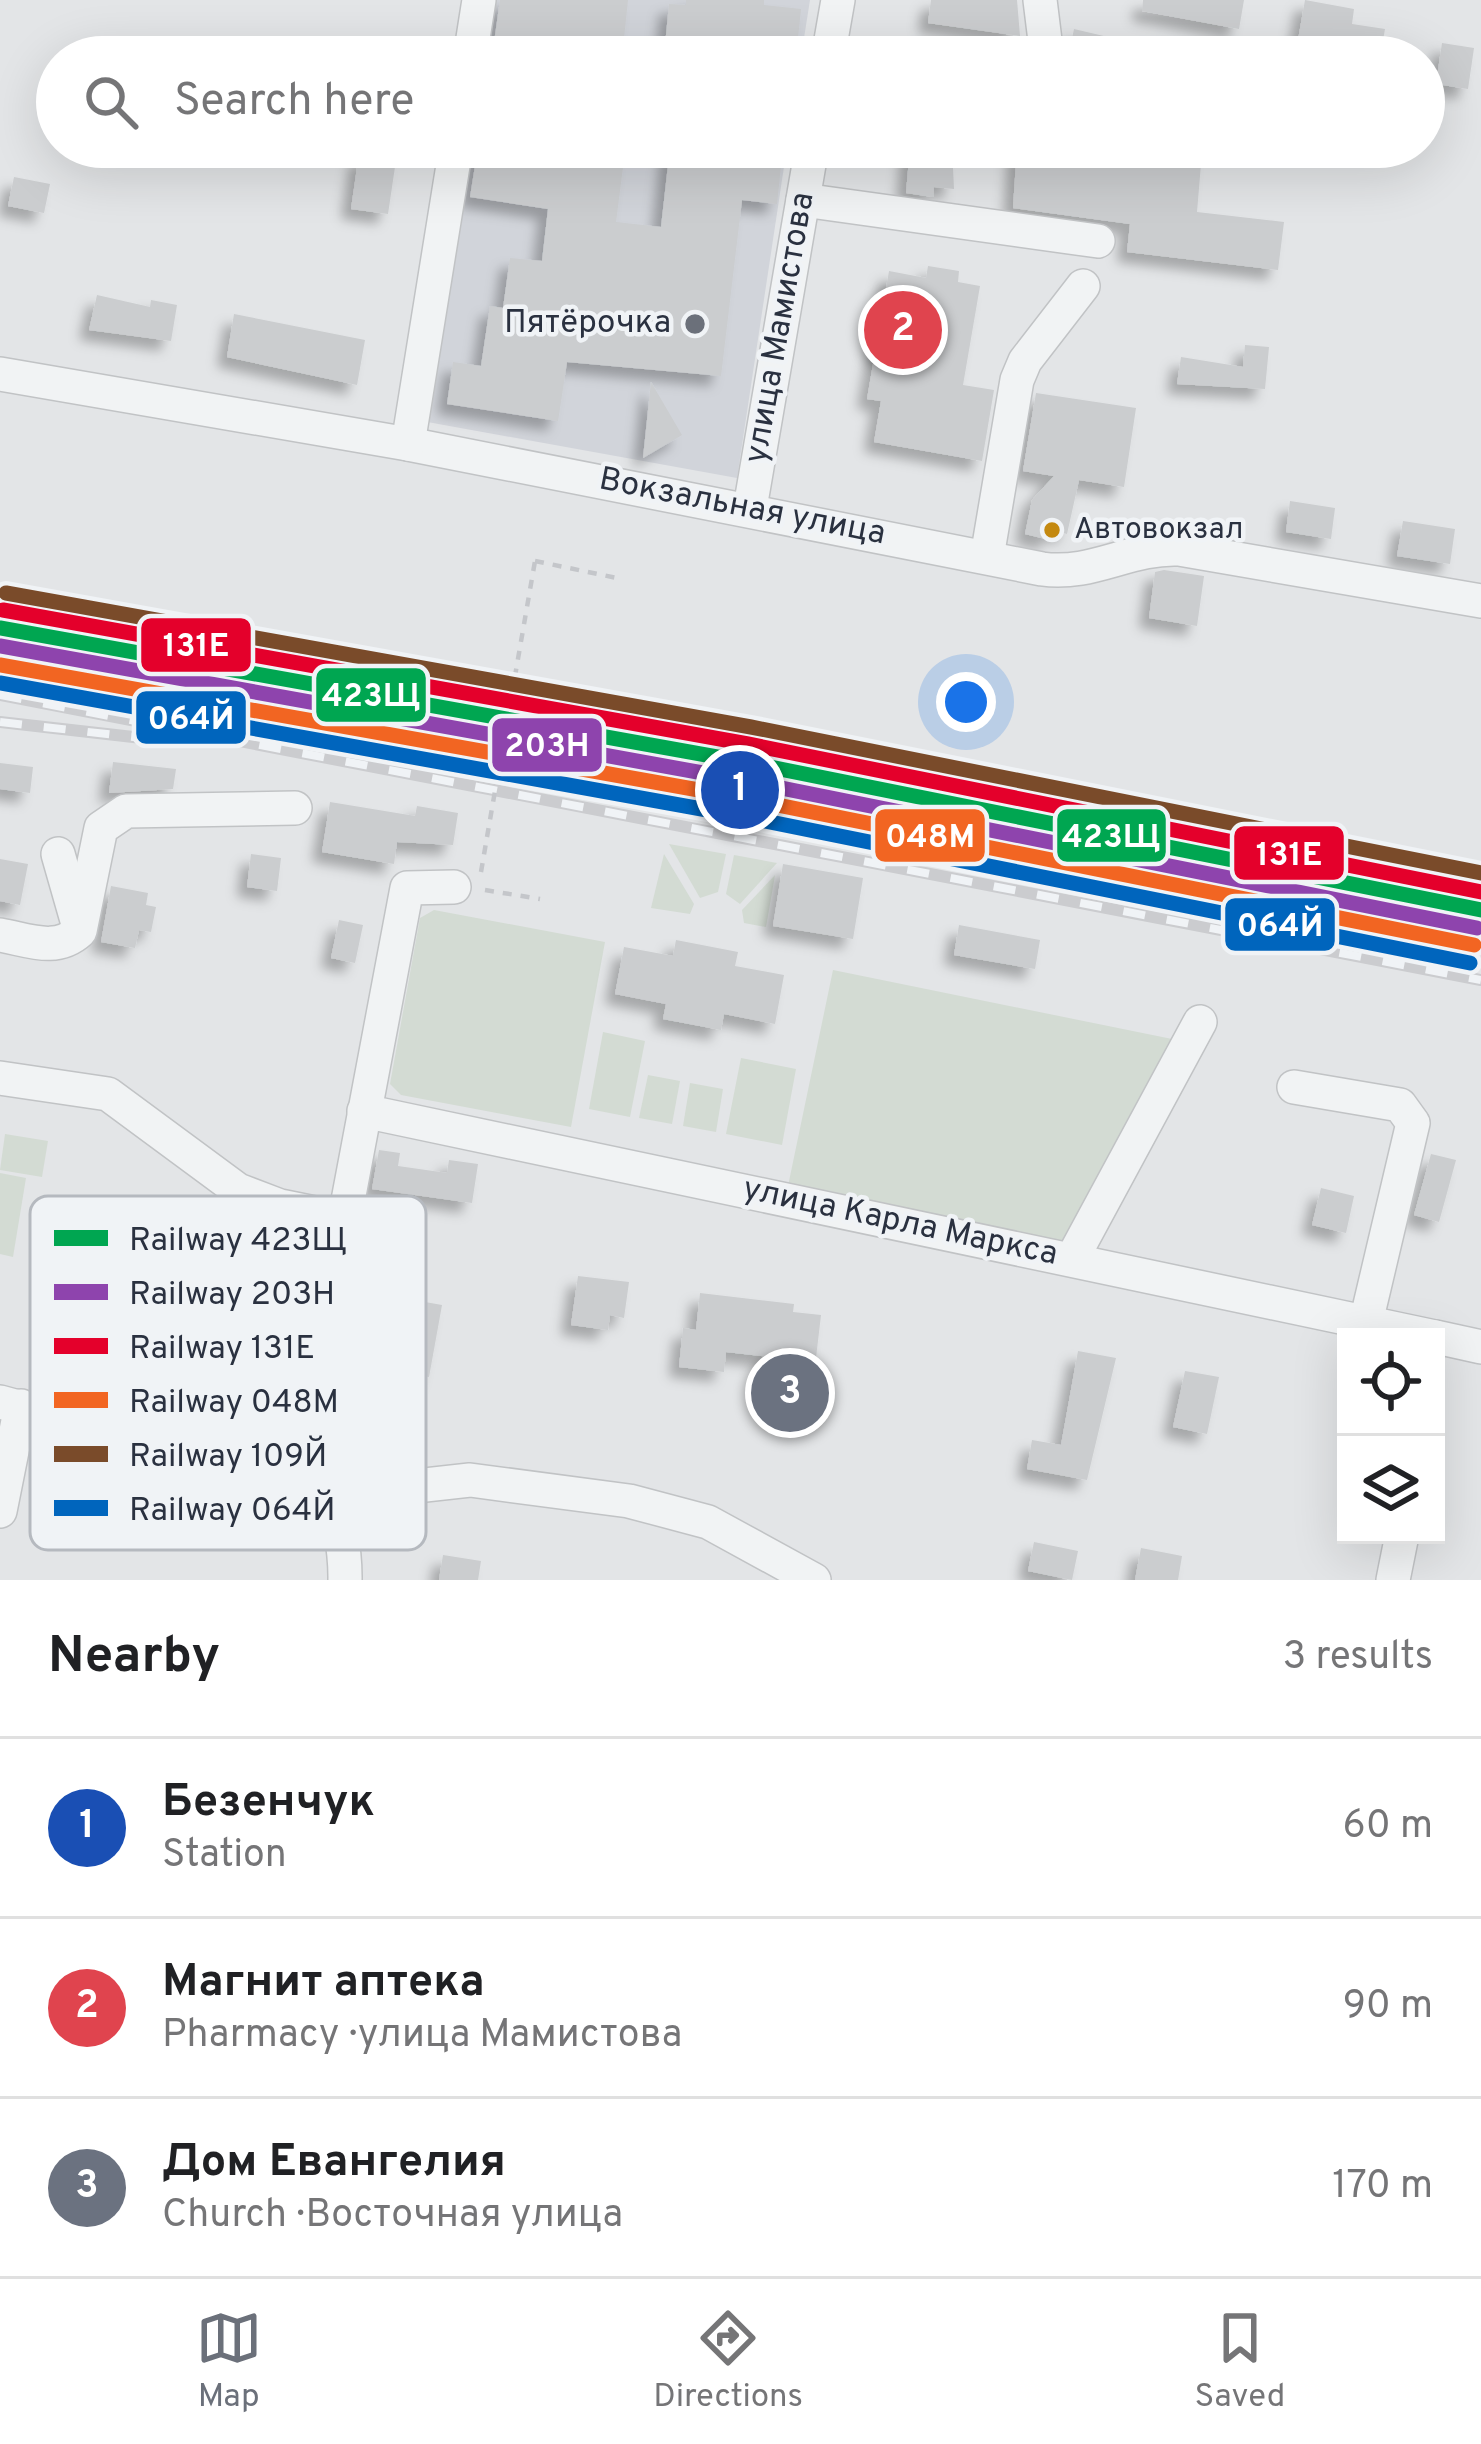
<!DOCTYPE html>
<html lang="en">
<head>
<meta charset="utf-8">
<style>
  :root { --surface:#fff; --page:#f2f2f2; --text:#202124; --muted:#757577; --line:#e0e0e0; --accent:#6b707a }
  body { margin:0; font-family:Overpass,sans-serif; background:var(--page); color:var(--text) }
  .controls { position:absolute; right:36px; bottom:36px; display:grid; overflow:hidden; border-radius:0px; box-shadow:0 12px 48px #0002 }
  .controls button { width:108px; height:108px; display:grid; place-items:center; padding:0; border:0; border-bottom:3px solid var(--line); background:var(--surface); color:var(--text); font:60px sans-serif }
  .you { position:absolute; left:966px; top:702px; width:42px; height:42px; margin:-30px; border:9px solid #fff; border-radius:50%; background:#1a73e8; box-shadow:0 0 0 18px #1a73e833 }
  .badge { display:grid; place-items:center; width:78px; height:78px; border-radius:50%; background:var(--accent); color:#fff; font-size:39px; font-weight:700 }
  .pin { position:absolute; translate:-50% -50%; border:6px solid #fff; box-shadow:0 3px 12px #0006 }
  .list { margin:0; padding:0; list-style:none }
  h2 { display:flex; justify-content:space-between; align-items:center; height:156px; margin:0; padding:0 48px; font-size:51px }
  h2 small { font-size:39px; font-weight:400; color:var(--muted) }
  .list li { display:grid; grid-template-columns:78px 1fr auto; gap:36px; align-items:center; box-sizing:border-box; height:180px; padding:0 48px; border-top:3px solid var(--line) }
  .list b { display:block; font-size:45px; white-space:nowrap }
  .list p { margin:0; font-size:39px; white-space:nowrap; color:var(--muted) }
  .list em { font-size:39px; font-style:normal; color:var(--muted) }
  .icon { flex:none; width:66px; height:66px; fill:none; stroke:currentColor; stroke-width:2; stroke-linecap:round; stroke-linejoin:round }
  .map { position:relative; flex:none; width:1481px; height:1580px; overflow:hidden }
  .search { position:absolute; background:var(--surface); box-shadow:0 12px 48px #0002; left:36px; right:36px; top:36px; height:132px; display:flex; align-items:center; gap:30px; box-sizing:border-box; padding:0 42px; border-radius:66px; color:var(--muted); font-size:45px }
  .sheet { height:696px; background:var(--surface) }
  nav { display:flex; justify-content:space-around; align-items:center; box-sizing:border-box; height:168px; border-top:3px solid var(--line); background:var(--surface); font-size:33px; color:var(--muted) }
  nav a { display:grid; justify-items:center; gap:6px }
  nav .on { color:var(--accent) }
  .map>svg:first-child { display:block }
  .built { fill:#d1d4da }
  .green { fill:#d3dbd3 }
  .building { fill:#cbcdcf; filter:url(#shadow) }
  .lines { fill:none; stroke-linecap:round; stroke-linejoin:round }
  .minor-casing { stroke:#c1c3c5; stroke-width:36 }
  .path { stroke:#c4c6ca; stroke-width:4.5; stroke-dasharray:9 9; stroke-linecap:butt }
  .minor { stroke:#f1f3f4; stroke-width:33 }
  .rail-casing { stroke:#cbcccf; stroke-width:12 }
  .rail { stroke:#f0f3f6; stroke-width:8; stroke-dasharray:22; stroke-linecap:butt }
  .path-bridge { stroke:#c4c6ca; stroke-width:4.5; stroke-dasharray:9 9; stroke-linecap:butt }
  .rail-1-casing { stroke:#f0f3f6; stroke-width:24 }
  .rail-2-casing { stroke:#f0f3f6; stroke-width:24 }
  .rail-3-casing { stroke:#f0f3f6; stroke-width:24 }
  .rail-4-casing { stroke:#f0f3f6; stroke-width:24 }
  .rail-5-casing { stroke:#f0f3f6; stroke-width:24 }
  .rail-6-casing { stroke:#f0f3f6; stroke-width:24 }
  .rail-1 { stroke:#00a651; stroke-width:15 }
  .rail-2 { stroke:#8e44ad; stroke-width:15 }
  .rail-3 { stroke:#e4002b; stroke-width:15 }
  .rail-4 { stroke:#f26522; stroke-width:15 }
  .rail-5 { stroke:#7a4b2a; stroke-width:15 }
  .rail-6 { stroke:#0065bd; stroke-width:15 }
  .poi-dot { fill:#6b707a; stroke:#f0f3f6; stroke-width:4.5 }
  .bus-dot { fill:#c48910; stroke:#f0f3f6; stroke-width:4.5 }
  .labels { text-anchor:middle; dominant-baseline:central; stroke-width:9; stroke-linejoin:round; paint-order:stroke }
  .bus-label { font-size:30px; fill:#2a3140; stroke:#f0f3f6; text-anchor:start }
  .poi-label { font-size:33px; fill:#2a3140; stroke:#f0f3f6; text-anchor:end }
  .street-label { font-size:33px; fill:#2a3140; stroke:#f0f3f6 }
  .key { fill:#f0f3f6; stroke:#b5b9bf; stroke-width:3 }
  .key-label { font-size:33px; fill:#2a3140 }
  .line-badge { stroke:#f0f3f6; stroke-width:4.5 }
  .badge-label { font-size:33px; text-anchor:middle; font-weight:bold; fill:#fff }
</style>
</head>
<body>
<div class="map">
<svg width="1481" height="1580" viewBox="0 0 1481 1580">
  <defs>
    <filter id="shadow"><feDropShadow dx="-10" dy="10" stdDeviation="6" flood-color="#0004"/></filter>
  </defs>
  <rect width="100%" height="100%" fill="#e3e5e7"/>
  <g class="built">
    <path d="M 492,0 L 810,0 L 801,57 L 483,57 Z"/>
    <path d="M 468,147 L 787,147 L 737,478 L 422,421 Z"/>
  </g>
  <g class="green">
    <path d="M 669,844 L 726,854 L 718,892 L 700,898 Z"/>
    <path d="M 664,854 L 694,904 L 690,914 L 651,908 Z"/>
    <path d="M 734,855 L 777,863 L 740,904 L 726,894 Z"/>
    <path d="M 775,875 L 766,927 L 744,923 L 742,910 Z"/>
    <path d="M 434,910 L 605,942 L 571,1127 L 401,1095 L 390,1084 L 420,918 Z"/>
    <path d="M 833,970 L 1177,1040 L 1066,1242 L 788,1186 Z"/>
    <path d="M 603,1032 L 645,1041 L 630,1117 L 589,1109 Z"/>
    <path d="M 741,1058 L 796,1069 L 782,1145 L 726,1134 Z"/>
    <path d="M 648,1075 L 680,1081 L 672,1124 L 639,1118 Z"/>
    <path d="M 690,1083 L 723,1089 L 716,1132 L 683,1126 Z"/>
    <path d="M 5,1134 L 48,1141 L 42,1177 L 0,1170 Z"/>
    <path d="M 0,1173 L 26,1178 L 13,1257 L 0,1254 Z"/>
  </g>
  <g class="building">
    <path d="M 500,0 L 628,0 L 622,57 L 492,57 Z"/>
    <path d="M 686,0 L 764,0 L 764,5 L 801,9 L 796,57 L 680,57 L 681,47 L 665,45 L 669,4 L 686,5 Z"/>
    <path d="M 931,0 L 1017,0 L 1020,36 L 928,23 Z"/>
    <path d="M 1143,0 L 1244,0 L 1239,29 L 1142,11 Z"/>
    <path d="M 1305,0 L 1354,9 L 1352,24 L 1385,29 L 1380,57 L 1295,57 Z"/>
    <path d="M 1074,29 L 1155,48 L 1154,57 L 1068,57 Z"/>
    <path d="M 1442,43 L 1474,48 L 1468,89 L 1436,84 Z"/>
    <path d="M 478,147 L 614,147 L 613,158 L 624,159 L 616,222 L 661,227 L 670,147 L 783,147 L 777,204 L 742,200 L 721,376 L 567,362 L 558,421 L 447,404 L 453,362 L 481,366 L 490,306 L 503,308 L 510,258 L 542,261 L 548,209 L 470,197 Z"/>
    <path d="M 910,147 L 952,147 L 954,189 L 934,187 L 933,197 L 906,193 Z"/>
    <path d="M 1017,147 L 1202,152 L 1197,212 L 1284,222 L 1278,270 L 1127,252 L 1130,224 L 1013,208 Z"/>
    <path d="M 359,154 L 396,160 L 388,214 L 351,209 Z"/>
    <path d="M 14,177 L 50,184 L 44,213 L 8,206 Z"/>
    <path d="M 928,266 L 959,271 L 958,282 L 980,286 L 963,385 L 994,390 L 982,461 L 874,442 L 881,401 L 867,399 L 889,271 L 926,278 Z"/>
    <path d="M 97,295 L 150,307 L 151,300 L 177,305 L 171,341 L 89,330 Z"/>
    <path d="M 234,314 L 365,340 L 357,385 L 227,357 Z"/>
    <path d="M 1245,345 L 1269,347 L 1265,389 L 1177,384 L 1181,357 L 1243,367 Z"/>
    <path d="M 651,382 L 682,435 L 643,458 Z"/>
    <path d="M 1036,393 L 1136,408 L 1124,487 L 1079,480 L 1067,534 L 1052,530 L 1050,540 L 1025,534 L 1032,500 L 1054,476 L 1023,471 Z"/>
    <path d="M 1290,501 L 1335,508 L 1331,539 L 1286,532 Z"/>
    <path d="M 1403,521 L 1455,529 L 1450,564 L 1397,556 Z"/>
    <path d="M 1164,570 L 1204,576 L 1197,626 L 1149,618 L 1155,572 Z"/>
    <path d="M 113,762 L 176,769 L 173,789 L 109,793 Z"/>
    <path d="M 0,763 L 33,767 L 30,793 L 0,789 Z"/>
    <path d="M 330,802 L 415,816 L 417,806 L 458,813 L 453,845 L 397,842 L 394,864 L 322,852 Z"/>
    <path d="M 251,854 L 281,858 L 277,891 L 247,887 Z"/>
    <path d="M 0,859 L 28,864 L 20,905 L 0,901 Z"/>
    <path d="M 783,864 L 863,878 L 853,939 L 773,926 Z"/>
    <path d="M 111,886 L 148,893 L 146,905 L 156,907 L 151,932 L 139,930 L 135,948 L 101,942 Z"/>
    <path d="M 339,920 L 363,925 L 355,963 L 331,958 Z"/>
    <path d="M 959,925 L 1040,940 L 1035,969 L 954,955 Z"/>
    <path d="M 676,940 L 738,952 L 735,966 L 784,975 L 775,1024 L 724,1014 L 721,1030 L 663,1019 L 666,1004 L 615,994 L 624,947 L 673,956 Z"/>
    <path d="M 379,1150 L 400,1153 L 398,1166 L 447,1173 L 449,1160 L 478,1164 L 472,1203 L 372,1189 Z"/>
    <path d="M 1431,1154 L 1456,1160 L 1439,1222 L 1414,1215 Z"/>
    <path d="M 1321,1188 L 1354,1196 L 1346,1233 L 1312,1225 Z"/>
    <path d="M 578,1276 L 629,1282 L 624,1318 L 610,1315 L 608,1330 L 571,1325 Z"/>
    <path d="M 700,1293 L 794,1304 L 793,1312 L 821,1315 L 810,1409 L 773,1404 L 779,1358 L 726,1352 L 724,1372 L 679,1367 L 683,1328 L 696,1330 Z"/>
    <path d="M 391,1296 L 442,1305 L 429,1377 L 379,1370 Z"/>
    <path d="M 1078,1351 L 1116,1358 L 1087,1480 L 1027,1469 L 1032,1440 L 1061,1445 Z"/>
    <path d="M 1185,1371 L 1219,1377 L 1207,1434 L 1173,1427 Z"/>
    <path d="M 1034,1542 L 1078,1551 L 1072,1580 L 1028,1571 Z"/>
    <path d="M 1141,1548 L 1182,1556 L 1178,1580 L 1135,1580 Z"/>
    <path d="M 443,1555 L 481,1561 L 478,1580 L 439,1580 Z"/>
  </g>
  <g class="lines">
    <g class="minor-casing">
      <g id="minor">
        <path d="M 1040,0 L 1047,57"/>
        <path d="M 470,57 L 479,0"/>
        <path d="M 828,57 L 838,0"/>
        <path d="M 803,200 L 1098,241"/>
        <path d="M 0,374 L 408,444 L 1042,569 C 1093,576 1129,547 1179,549 L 1481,601"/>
        <path d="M 408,444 L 456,147"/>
        <path d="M 750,508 L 812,147"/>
        <path d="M 987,557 L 1017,380 L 1025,361 L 1083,286"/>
        <path d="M 58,854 L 78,924"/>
        <path d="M 0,935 C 29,940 56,953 80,931 L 101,828 L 126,811 L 295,808"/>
        <path d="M 0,1078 L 108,1094 L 238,1190 L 280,1206 L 344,1219"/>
        <path d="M 1294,1087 L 1400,1105 L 1413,1123 L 1366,1322"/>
        <path d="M 364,1111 L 1435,1337"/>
        <path d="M 1072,1259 L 1200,1022"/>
        <path d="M 1436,1337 L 1481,1347"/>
        <path d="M 0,1402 L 33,1411 L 89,1456 L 335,1495 L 470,1480 L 629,1501 L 708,1522 L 814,1580"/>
        <path d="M 0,1511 L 21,1406"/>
        <path d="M 345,1580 C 346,1512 313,1454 313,1386 L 407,888 L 454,887"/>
        <path d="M 1393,1580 L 1402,1535"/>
      </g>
    </g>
    <g class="path">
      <path d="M 535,561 L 617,578"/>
      <path d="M 504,743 L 616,764"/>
      <path d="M 613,782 L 619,751"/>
      <path d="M 481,872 L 487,837"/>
      <path d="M 485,890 L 540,899"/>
    </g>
    <use href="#minor" class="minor"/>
    <g class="rail-casing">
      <g id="rail">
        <path d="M 0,607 L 746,740 L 1481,888"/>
        <path d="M 0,695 L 1481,980"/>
        <path d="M 0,722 L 142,738"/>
      </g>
    </g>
    <use href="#rail" class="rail"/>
    <path class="path-bridge" d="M 487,837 L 535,561"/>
    <g class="rail-1-casing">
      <path id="rail-1" d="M 0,628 L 745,762 L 1481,910"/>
    </g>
    <g class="rail-2-casing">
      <path id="rail-2" d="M 0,646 L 742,780 L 1477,928"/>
    </g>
    <g class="rail-3-casing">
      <path id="rail-3" d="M 3,610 L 748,744 L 1481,892"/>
    </g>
    <g class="rail-4-casing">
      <path id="rail-4" d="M 0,665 L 738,797 L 1474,945"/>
    </g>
    <g class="rail-5-casing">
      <path id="rail-5" d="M 6,593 L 751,727 L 1481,873"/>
    </g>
    <g class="rail-6-casing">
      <path id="rail-6" d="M 0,683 L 735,815 L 1470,963"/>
    </g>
    <use href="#rail-1" class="rail-1"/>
    <use href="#rail-2" class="rail-2"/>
    <use href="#rail-3" class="rail-3"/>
    <use href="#rail-4" class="rail-4"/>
    <use href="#rail-5" class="rail-5"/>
    <use href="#rail-6" class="rail-6"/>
  </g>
  <circle class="poi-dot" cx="695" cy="324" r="12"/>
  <circle class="bus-dot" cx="1052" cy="530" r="10"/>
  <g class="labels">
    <g class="bus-label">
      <text x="1074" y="530">Автовокзал</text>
    </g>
    <g class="poi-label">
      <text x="671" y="324">Пятёрочка</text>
    </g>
    <g class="street-label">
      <text transform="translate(781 328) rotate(-80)">улица Мамистова</text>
      <text transform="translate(742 508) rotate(11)">Вокзальная улица</text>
      <text transform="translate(900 1223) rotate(12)">улица Карла Маркса</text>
    </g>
  </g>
  <rect x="30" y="1196" width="396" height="354" rx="18" class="key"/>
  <rect x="54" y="1230" width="54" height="16" fill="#00a651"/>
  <rect x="54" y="1284" width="54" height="16" fill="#8e44ad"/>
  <rect x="54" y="1338" width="54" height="16" fill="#e4002b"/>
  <rect x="54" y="1392" width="54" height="16" fill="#f26522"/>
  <rect x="54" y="1446" width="54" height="16" fill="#7a4b2a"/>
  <rect x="54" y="1500" width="54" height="16" fill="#0065bd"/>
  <g class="key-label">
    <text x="129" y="1250">Railway 423Щ</text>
    <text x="129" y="1304">Railway 203Н</text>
    <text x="129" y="1358">Railway 131Е</text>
    <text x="129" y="1412">Railway 048М</text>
    <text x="129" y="1466">Railway 109Й</text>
    <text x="129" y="1520">Railway 064Й</text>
  </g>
  <g class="line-badge">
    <rect x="139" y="616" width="114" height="58" rx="12" fill="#e4002b"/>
    <rect x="314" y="666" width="114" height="58" rx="12" fill="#00a651"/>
    <rect x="134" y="689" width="114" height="57" rx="12" fill="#0065bd"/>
    <rect x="490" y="716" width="114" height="58" rx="12" fill="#8e44ad"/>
    <rect x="873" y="807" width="114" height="57" rx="12" fill="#f26522"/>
    <rect x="1055" y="807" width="113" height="57" rx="12" fill="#00a651"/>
    <rect x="1232" y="824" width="114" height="58" rx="12" fill="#e4002b"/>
    <rect x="1223" y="896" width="114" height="57" rx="12" fill="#0065bd"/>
  </g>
  <g class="badge-label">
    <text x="196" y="656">131Е</text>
    <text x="371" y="706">423Щ</text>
    <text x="191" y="729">064Й</text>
    <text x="547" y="756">203Н</text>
    <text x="930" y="847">048М</text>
    <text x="1111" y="847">423Щ</text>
    <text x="1289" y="865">131Е</text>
    <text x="1280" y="936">064Й</text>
  </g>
</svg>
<div class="controls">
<button><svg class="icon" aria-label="locate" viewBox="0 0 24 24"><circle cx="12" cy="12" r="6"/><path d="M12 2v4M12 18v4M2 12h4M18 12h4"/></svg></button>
<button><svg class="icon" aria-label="layers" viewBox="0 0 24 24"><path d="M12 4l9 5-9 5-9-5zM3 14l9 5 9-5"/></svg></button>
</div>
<div class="you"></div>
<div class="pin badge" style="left:740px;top:790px;background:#1a4fb4">1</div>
<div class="pin badge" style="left:903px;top:330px;background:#e0444e">2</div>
<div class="pin badge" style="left:790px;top:1393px;background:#6b7280">3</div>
<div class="search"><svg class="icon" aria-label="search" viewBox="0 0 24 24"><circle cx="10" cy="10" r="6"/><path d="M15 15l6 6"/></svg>Search here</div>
</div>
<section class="sheet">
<h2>Nearby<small>3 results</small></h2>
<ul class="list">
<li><span class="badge" style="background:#1a4fb4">1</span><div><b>Безенчук</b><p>Station</p></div><em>60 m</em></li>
<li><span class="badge" style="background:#e0444e">2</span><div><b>Магнит аптека</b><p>Pharmacy · улица Мамистова</p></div><em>90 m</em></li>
<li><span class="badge" style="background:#6b7280">3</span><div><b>Дом Евангелия</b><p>Church · Восточная улица</p></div><em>170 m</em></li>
</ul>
</section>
<nav>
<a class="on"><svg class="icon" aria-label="map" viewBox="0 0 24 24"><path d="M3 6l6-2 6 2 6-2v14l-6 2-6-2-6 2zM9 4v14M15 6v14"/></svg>Map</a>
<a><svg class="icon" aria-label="directions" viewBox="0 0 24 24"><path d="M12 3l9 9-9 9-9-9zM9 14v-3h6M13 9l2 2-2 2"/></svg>Directions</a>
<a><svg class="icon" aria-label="saved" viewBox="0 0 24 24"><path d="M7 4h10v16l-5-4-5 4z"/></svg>Saved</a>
</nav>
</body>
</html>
